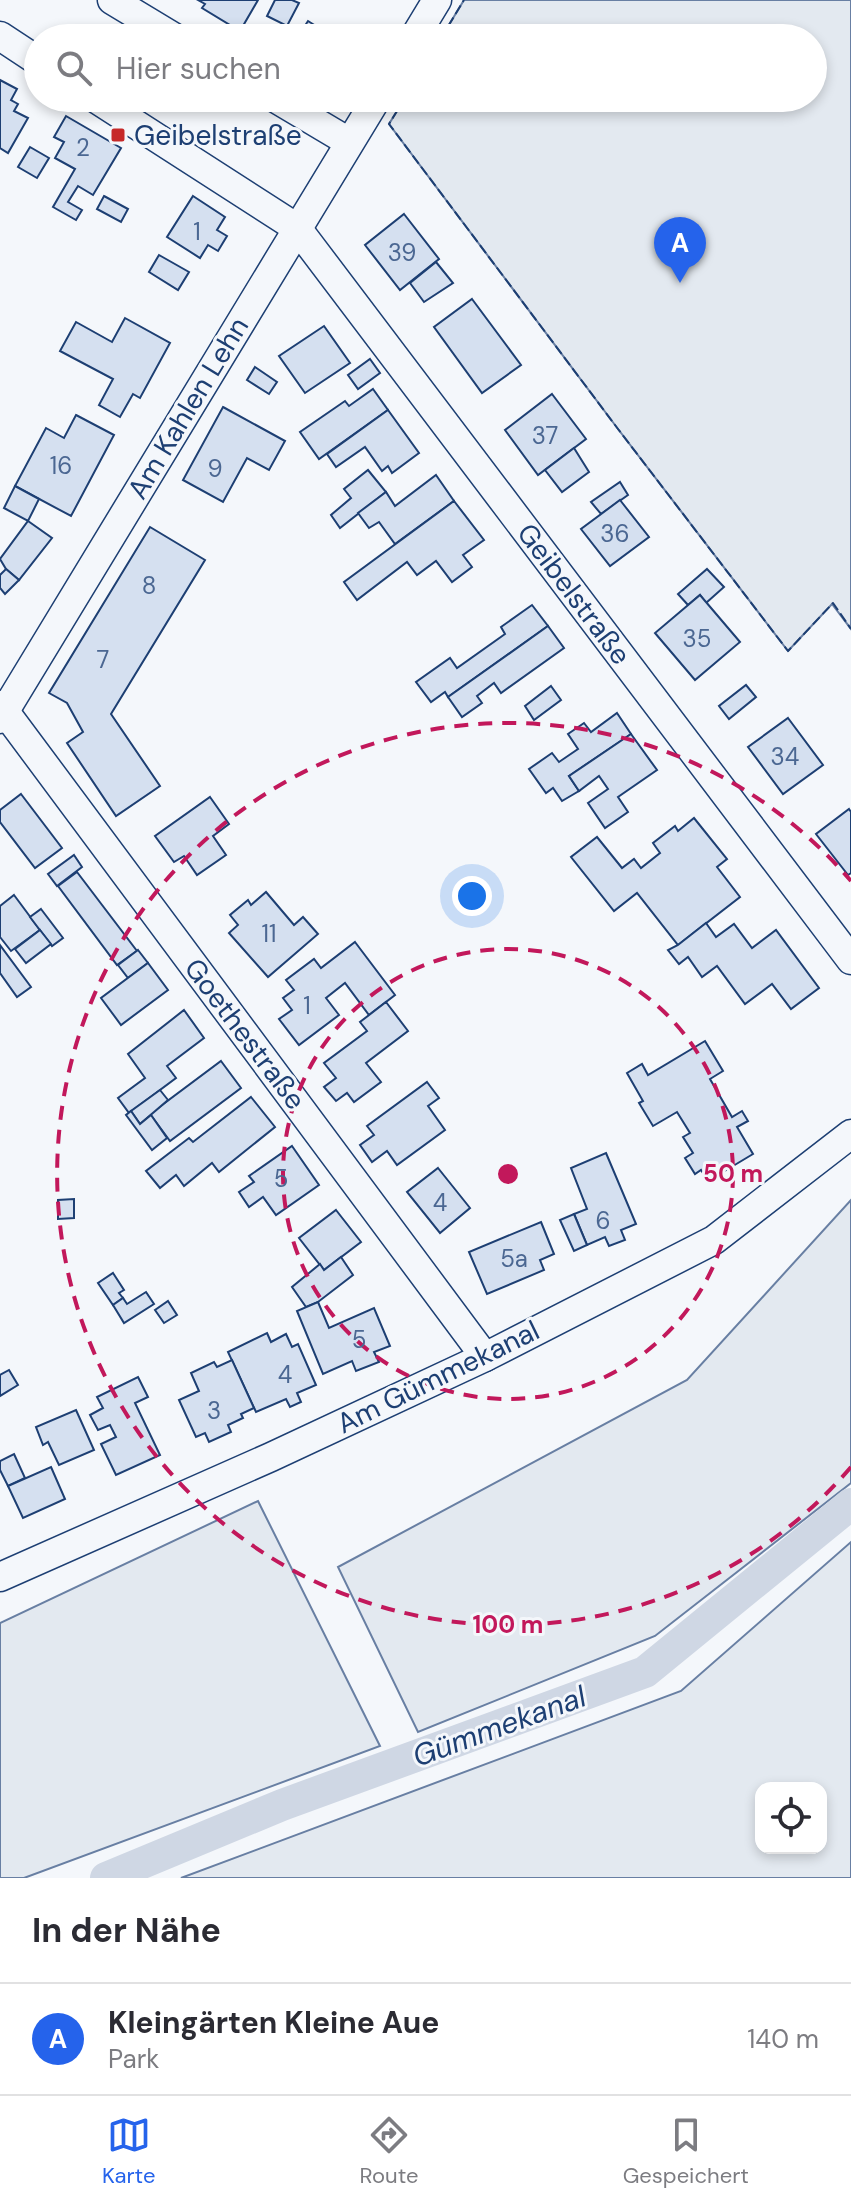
<!DOCTYPE html>
<html lang="de">
<head>
<meta charset="utf-8">
<style>
  :root { --surface:#fff; --page:#f7f7f7; --text:#2b2b33; --muted:#7c7c81; --line:#e1e1e2; --accent:#2563eb }
  body { margin:0; font-family:"DM Sans",sans-serif; background:var(--page); color:var(--text) }
  .controls { position:absolute; right:24px; bottom:24px; display:grid; overflow:hidden; border-radius:16px; box-shadow:0 4px 12px #0003 }
  .controls button { width:72px; height:72px; display:grid; place-items:center; padding:0; border:0; border-bottom:2px solid var(--line); background:var(--surface); color:var(--text); font:40px sans-serif }
  .you { position:absolute; left:472px; top:896px; width:28px; height:28px; margin:-20px; border:6px solid #fff; border-radius:50%; background:#1a73e8; box-shadow:0 0 0 12px #1a73e833 }
  .badge { display:grid; place-items:center; width:52px; height:52px; border-radius:50%; background:var(--accent); color:#fff; font-size:26px; font-weight:700 }
  .pin { position:absolute; translate:-50% -66px; filter:drop-shadow(0 2px 4px #0008) }
  .pin::after { content:''; position:absolute; top:42px; width:28px; height:24px; background:inherit; clip-path:polygon(0 0,100% 0,50% 100%) }
  .list { margin:0; padding:0; list-style:none }
  h2 { display:flex; justify-content:space-between; align-items:center; height:104px; margin:0; padding:0 32px; font-size:34px }
  h2 small { font-size:26px; font-weight:400; color:var(--muted) }
  .list li { display:grid; grid-template-columns:52px 1fr auto; gap:24px; align-items:center; box-sizing:border-box; height:112px; padding:0 32px; border-top:2px solid var(--line) }
  .list b { display:block; font-size:30px; white-space:nowrap }
  .list p { margin:0; font-size:26px; white-space:nowrap; color:var(--muted) }
  .list em { font-size:26px; font-style:normal; color:var(--muted) }
  .icon { flex:none; width:44px; height:44px; fill:none; stroke:currentColor; stroke-width:2; stroke-linecap:round; stroke-linejoin:round }
  .map { position:relative; flex:none; width:851px; height:1878px; overflow:hidden }
  .search { position:absolute; background:var(--surface); box-shadow:0 4px 12px #0003; left:24px; right:24px; top:24px; height:88px; display:flex; align-items:center; gap:20px; box-sizing:border-box; padding:0 28px; border-radius:44px; color:var(--muted); font-size:30px }
  .sheet { height:216px; background:var(--surface) }
  nav { display:flex; justify-content:space-around; align-items:center; box-sizing:border-box; height:112px; border-top:2px solid var(--line); background:var(--surface); font-size:22px; color:var(--muted) }
  nav a { display:grid; justify-items:center; gap:4px }
  nav .on { color:var(--accent) }
  .map>svg:first-child { display:block }
  .green { fill:#e3e9f0; stroke:#687fa3; stroke-width:2; fill-rule:evenodd }
  .lines { fill:none; stroke-linecap:round; stroke-linejoin:round }
  .canal { stroke:#cfd7e4; stroke-width:32 }
  .building { fill:#d5e0f0; stroke:#1d3f73; stroke-width:2 }
  .minor-casing { stroke:#1d3f73; stroke-width:31 }
  .minor { stroke:#f4f7fb; stroke-width:28 }
  .fence { stroke:#1d3f73; stroke-width:2; stroke-dasharray:10 4; stroke-linecap:butt }
  .ring { fill:none; stroke:#c2185b; stroke-width:4; stroke-dasharray:14 10 }
  .poi-dot { fill:#c62828; stroke:#f4f7fb; stroke-width:3 }
  .labels { text-anchor:middle; dominant-baseline:central; stroke-width:6; stroke-linejoin:round; paint-order:stroke }
  .number-label { font-size:24px; fill:#4b6792 }
  .poi-label { font-size:28px; fill:#1d3f73; stroke:#f4f7fb; text-anchor:start }
  .street-label { font-size:28px; fill:#1d3f73; stroke:#f4f7fb }
  .water-label { font-size:30px; font-style:italic; fill:#1d3f73; stroke:#f4f7fb }
  .centre { fill:#c2185b; stroke:#f4f7fb; stroke-width:4 }
  .ring-label { font-size:24px; text-anchor:middle; font-weight:bold; fill:#c2185b; stroke:#f4f7fb; stroke-width:6; stroke-linejoin:round; paint-order:stroke }
</style>
</head>
<body>
<div class="map">
<svg width="851" height="1878" viewBox="0 0 851 1878">
  <rect width="100%" height="100%" fill="#f4f7fb"/>
  <g class="green">
    <path d="M 464,0 L 851,0 L 851,629 L 832,604 L 788,651 L 618,429 L 389,124 L 405,98 L 813,98 L 813,38 L 441,38 Z"/>
    <path d="M 851,1200 L 851,1483 L 655,1636 L 418,1732 L 338,1567 L 687,1380 Z"/>
    <path d="M 258,1501 L 380,1746 L 24,1878 L 0,1878 L 0,1623 Z"/>
    <path d="M 851,1542 L 851,1878 L 181,1878 L 681,1691 ZM 821,1788 L 821,1848 L 761,1848 L 761,1788 Z"/>
  </g>
  <g class="lines">
    <path class="canal" d="M 106,1878 L 282,1805 L 645,1672 L 851,1504"/>
  </g>
  <g class="building">
    <path d="M 198,0 L 258,0 L 240,31 L 202,8 L 205,4 Z"/>
    <path d="M 275,0 L 292,0 L 299,3 L 287,26 L 267,16 Z"/>
    <path d="M 308,21 L 335,38 L 297,38 Z"/>
    <path d="M 0,80 L 17,89 L 11,100 L 18,104 L 14,111 L 28,118 L 8,153 L 0,148 Z"/>
    <path d="M 66,116 L 121,148 L 93,195 L 78,186 L 68,202 L 82,210 L 76,220 L 53,207 L 75,169 L 55,158 L 64,142 L 54,137 Z"/>
    <path d="M 30,147 L 49,158 L 37,178 L 18,167 Z"/>
    <path d="M 104,196 L 128,209 L 121,222 L 97,209 Z"/>
    <path d="M 193,196 L 225,217 L 217,230 L 227,236 L 218,251 L 208,245 L 200,258 L 167,237 Z"/>
    <path d="M 404,214 L 439,259 L 400,290 L 365,245 Z"/>
    <path d="M 159,255 L 189,272 L 178,290 L 149,272 Z"/>
    <path d="M 436,262 L 453,283 L 424,302 L 410,283 Z"/>
    <path d="M 472,299 L 521,365 L 482,393 L 434,327 Z"/>
    <path d="M 125,318 L 170,343 L 140,398 L 133,394 L 120,417 L 99,405 L 113,379 L 60,351 L 76,322 L 112,342 Z"/>
    <path d="M 324,326 L 350,363 L 305,393 L 279,356 Z"/>
    <path d="M 370,359 L 380,373 L 358,389 L 348,375 Z"/>
    <path d="M 255,367 L 277,382 L 269,394 L 247,380 Z"/>
    <path d="M 373,389 L 388,410 L 319,459 L 300,432 L 345,401 L 349,406 Z"/>
    <path d="M 552,394 L 586,439 L 538,475 L 505,430 Z"/>
    <path d="M 223,407 L 285,441 L 269,470 L 247,458 L 223,502 L 183,480 Z"/>
    <path d="M 388,410 L 419,453 L 392,473 L 388,466 L 382,471 L 365,447 L 336,467 L 327,454 Z"/>
    <path d="M 76,415 L 114,435 L 71,516 L 15,486 L 46,428 L 64,438 Z"/>
    <path d="M 574,448 L 589,472 L 562,492 L 545,470 Z"/>
    <path d="M 368,470 L 386,492 L 340,528 L 331,515 L 351,498 L 344,489 Z"/>
    <path d="M 436,475 L 454,501 L 395,544 L 379,522 L 369,528 L 358,513 L 386,492 L 395,506 Z"/>
    <path d="M 620,482 L 628,495 L 601,514 L 591,502 Z"/>
    <path d="M 15,486 L 39,499 L 28,521 L 4,508 Z"/>
    <path d="M 620,500 L 649,537 L 610,566 L 581,529 Z"/>
    <path d="M 454,501 L 484,540 L 463,555 L 472,567 L 452,582 L 436,561 L 417,575 L 407,562 L 357,600 L 344,582 Z"/>
    <path d="M 28,521 L 52,538 L 19,580 L 6,569 L 0,559 Z"/>
    <path d="M 150,527 L 205,560 L 111,714 L 160,786 L 116,816 L 67,743 L 83,732 L 67,703 L 49,693 Z"/>
    <path d="M 6,569 L 19,580 L 5,594 L 0,588 L 0,575 Z"/>
    <path d="M 707,569 L 724,587 L 706,603 L 700,595 L 688,605 L 678,594 Z"/>
    <path d="M 700,595 L 740,642 L 695,680 L 655,633 Z"/>
    <path d="M 532,605 L 548,626 L 448,697 L 445,692 L 431,702 L 416,682 L 450,658 L 457,668 L 505,634 L 501,627 Z"/>
    <path d="M 548,626 L 564,648 L 501,693 L 494,683 L 477,696 L 482,703 L 462,717 L 448,697 Z"/>
    <path d="M 746,685 L 756,697 L 729,719 L 719,706 Z"/>
    <path d="M 551,686 L 561,700 L 534,720 L 525,706 Z"/>
    <path d="M 617,713 L 631,734 L 569,776 L 579,791 L 562,801 L 553,788 L 546,793 L 529,769 L 552,753 L 559,762 L 578,749 L 568,734 L 584,723 L 591,732 Z"/>
    <path d="M 788,718 L 823,765 L 783,794 L 748,747 Z"/>
    <path d="M 631,734 L 657,770 L 618,797 L 628,812 L 605,828 L 588,803 L 608,789 L 599,776 L 579,791 L 569,776 Z"/>
    <path d="M 21,794 L 62,848 L 35,868 L 0,822 L 0,810 Z"/>
    <path d="M 210,797 L 229,824 L 213,836 L 226,855 L 197,875 L 184,856 L 174,862 L 155,836 Z"/>
    <path d="M 849,809 L 851,812 L 851,873 L 848,875 L 816,834 Z"/>
    <path d="M 694,818 L 727,859 L 717,867 L 740,897 L 678,945 L 637,893 L 614,911 L 571,857 L 597,837 L 622,868 L 634,859 L 641,868 L 660,853 L 653,843 L 675,826 L 678,831 Z"/>
    <path d="M 74,855 L 82,867 L 57,886 L 48,874 Z"/>
    <path d="M 77,872 L 137,951 L 117,965 L 58,886 Z"/>
    <path d="M 266,892 L 294,925 L 303,917 L 318,934 L 268,977 L 229,933 L 238,925 L 230,915 L 248,900 L 251,905 Z"/>
    <path d="M 14,895 L 40,930 L 11,951 L 0,937 L 0,906 Z"/>
    <path d="M 41,909 L 63,938 L 52,946 L 30,917 Z"/>
    <path d="M 706,923 L 716,937 L 734,924 L 752,948 L 776,930 L 819,988 L 791,1009 L 772,984 L 745,1004 L 717,966 L 702,977 L 688,957 L 679,964 L 668,950 L 678,945 Z"/>
    <path d="M 40,930 L 51,944 L 26,963 L 15,949 Z"/>
    <path d="M 355,942 L 395,995 L 369,1015 L 345,983 L 326,998 L 339,1015 L 299,1045 L 279,1019 L 292,1010 L 283,998 L 294,990 L 286,980 L 314,959 L 321,968 Z"/>
    <path d="M 0,945 L 31,987 L 17,997 L 0,973 Z"/>
    <path d="M 138,950 L 148,963 L 128,978 L 118,965 Z"/>
    <path d="M 148,963 L 168,990 L 121,1025 L 101,998 Z"/>
    <path d="M 386,1002 L 408,1031 L 366,1063 L 381,1082 L 354,1102 L 347,1093 L 336,1101 L 324,1087 L 336,1078 L 324,1063 L 367,1031 L 360,1022 Z"/>
    <path d="M 184,1010 L 204,1038 L 167,1066 L 176,1078 L 129,1113 L 118,1098 L 145,1078 L 128,1054 Z"/>
    <path d="M 705,1041 L 723,1071 L 710,1079 L 732,1117 L 742,1111 L 748,1121 L 737,1127 L 753,1154 L 708,1181 L 701,1170 L 695,1174 L 685,1158 L 693,1153 L 683,1137 L 690,1133 L 677,1112 L 653,1126 L 639,1103 L 643,1101 L 627,1073 L 642,1064 L 648,1075 Z"/>
    <path d="M 221,1061 L 241,1088 L 170,1141 L 150,1114 Z"/>
    <path d="M 427,1082 L 439,1098 L 428,1106 L 445,1130 L 397,1165 L 387,1151 L 372,1162 L 360,1145 L 374,1135 L 367,1126 Z"/>
    <path d="M 160,1090 L 168,1100 L 140,1124 L 131,1111 Z"/>
    <path d="M 251,1097 L 275,1127 L 219,1172 L 212,1163 L 184,1186 L 176,1175 L 160,1188 L 146,1171 L 189,1138 L 193,1142 Z"/>
    <path d="M 131,1111 L 140,1124 L 151,1115 L 167,1138 L 152,1150 L 126,1115 Z"/>
    <path d="M 292,1146 L 319,1185 L 276,1215 L 263,1197 L 249,1207 L 239,1192 L 254,1182 L 249,1176 Z"/>
    <path d="M 606,1153 L 636,1224 L 621,1230 L 625,1240 L 609,1246 L 605,1237 L 587,1245 L 574,1214 L 587,1209 L 571,1168 Z"/>
    <path d="M 438,1168 L 470,1208 L 440,1233 L 407,1192 Z"/>
    <path d="M 74,1199 L 74,1218 L 58,1219 L 58,1200 Z"/>
    <path d="M 336,1210 L 361,1242 L 324,1270 L 299,1238 Z"/>
    <path d="M 574,1214 L 587,1245 L 574,1251 L 560,1220 Z"/>
    <path d="M 541,1222 L 554,1254 L 540,1260 L 544,1270 L 487,1294 L 469,1252 Z"/>
    <path d="M 341,1257 L 353,1275 L 318,1302 L 306,1307 L 292,1287 L 320,1264 L 324,1270 Z"/>
    <path d="M 113,1273 L 124,1290 L 119,1293 L 123,1298 L 113,1305 L 98,1283 Z"/>
    <path d="M 146,1292 L 154,1304 L 124,1323 L 113,1305 L 123,1298 L 127,1304 Z"/>
    <path d="M 168,1301 L 177,1315 L 164,1323 L 155,1310 Z"/>
    <path d="M 318,1302 L 329,1328 L 374,1308 L 390,1346 L 374,1352 L 379,1362 L 356,1371 L 352,1361 L 323,1374 L 297,1311 Z"/>
    <path d="M 267,1333 L 271,1342 L 286,1334 L 292,1347 L 298,1344 L 316,1385 L 297,1393 L 301,1402 L 290,1407 L 286,1399 L 256,1412 L 228,1352 Z"/>
    <path d="M 232,1360 L 254,1408 L 241,1414 L 243,1418 L 228,1425 L 231,1432 L 209,1442 L 205,1433 L 196,1437 L 179,1400 L 199,1391 L 191,1373 L 214,1362 L 217,1367 Z"/>
    <path d="M 9,1370 L 18,1385 L 0,1396 L 0,1375 Z"/>
    <path d="M 138,1377 L 148,1397 L 135,1403 L 160,1455 L 116,1475 L 101,1444 L 116,1437 L 110,1425 L 98,1430 L 90,1415 L 103,1408 L 97,1397 Z"/>
    <path d="M 76,1410 L 94,1450 L 59,1465 L 48,1442 L 43,1445 L 36,1427 Z"/>
    <path d="M 14,1454 L 25,1478 L 8,1486 L 0,1470 L 0,1461 Z"/>
    <path d="M 51,1467 L 65,1499 L 23,1518 L 8,1486 Z"/>
  </g>
  <g class="lines">
    <g class="minor-casing">
      <g id="minor">
        <path d="M 112,0 L 175,38"/>
        <path d="M 0,36 L 38,61"/>
        <path d="M 414,38 L 437,0"/>
        <path d="M 95,98 L 297,228 L 851,960"/>
        <path d="M 275,98 L 349,142"/>
        <path d="M 0,705 L 485,1357"/>
        <path d="M 0,719 L 377,98"/>
        <path d="M 0,1577 L 271,1457 L 485,1357 L 714,1240 L 851,1134"/>
      </g>
    </g>
    <use href="#minor" class="minor"/>
    <g class="fence">
      <path d="M 441,38 L 464,0"/>
      <path d="M 405,98 L 389,124 L 618,429 L 788,651 L 833,603 L 851,629"/>
    </g>
  </g>
  <g class="ring">
    <circle cx="508" cy="1174" r="225"/>
    <path d="M851 1467A451 451 0 1 1 851 881"/>
  </g>
  <rect class="poi-dot" x="110" y="127" width="16" height="16" rx="4"/>
  <g class="labels">
    <g class="number-label">
      <text x="83" y="147">2</text>
      <text x="197" y="231">1</text>
      <text x="402" y="252">39</text>
      <text x="545" y="435">37</text>
      <text x="61" y="465">16</text>
      <text x="215" y="468">9</text>
      <text x="615" y="533">36</text>
      <text x="149" y="585">8</text>
      <text x="697" y="638">35</text>
      <text x="103" y="659">7</text>
      <text x="785" y="756">34</text>
      <text x="269" y="933">11</text>
      <text x="307" y="1005">1</text>
      <text x="281" y="1178">5</text>
      <text x="440" y="1202">4</text>
      <text x="603" y="1220">6</text>
      <text x="514" y="1258">5a</text>
      <text x="359" y="1339">5</text>
      <text x="285" y="1374">4</text>
      <text x="214" y="1410">3</text>
    </g>
    <g class="poi-label">
      <text x="134" y="135">Geibelstraße</text>
    </g>
    <g class="street-label">
      <text transform="translate(188 408) rotate(-59)">Am Kahlen Lehn</text>
      <text transform="translate(574 594) rotate(53)">Geibelstraße</text>
      <text transform="translate(245 1034) rotate(53)">Goethestraße</text>
      <text transform="translate(438 1377) rotate(-26)">Am Gümmekanal</text>
    </g>
    <g class="water-label">
      <text transform="translate(499 1726) rotate(-20)">Gümmekanal</text>
    </g>
  </g>
  <circle cx="508" cy="1174" r="12" class="centre"/>
  <g class="ring-label">
    <text x="733" y="1182">50 m</text>
    <text x="508" y="1633">100 m</text>
  </g>
</svg>
<div class="controls">
<button><svg class="icon" aria-label="locate" viewBox="0 0 24 24"><circle cx="12" cy="12" r="6"/><path d="M12 2v4M12 18v4M2 12h4M18 12h4"/></svg></button>
</div>
<div class="you"></div>
<div class="pin badge" style="left:680px;top:283px">A</div>
<div class="search"><svg class="icon" aria-label="search" viewBox="0 0 24 24"><circle cx="10" cy="10" r="6"/><path d="M15 15l6 6"/></svg>Hier suchen</div>
</div>
<section class="sheet">
<h2>In der Nähe<small></small></h2>
<ul class="list">
<li><span class="badge">A</span><div><b>Kleingärten Kleine Aue</b><p>Park</p></div><em>140 m</em></li>
</ul>
</section>
<nav>
<a class="on"><svg class="icon" aria-label="map" viewBox="0 0 24 24"><path d="M3 6l6-2 6 2 6-2v14l-6 2-6-2-6 2zM9 4v14M15 6v14"/></svg>Karte</a>
<a><svg class="icon" aria-label="directions" viewBox="0 0 24 24"><path d="M12 3l9 9-9 9-9-9zM9 14v-3h6M13 9l2 2-2 2"/></svg>Route</a>
<a><svg class="icon" aria-label="saved" viewBox="0 0 24 24"><path d="M7 4h10v16l-5-4-5 4z"/></svg>Gespeichert</a>
</nav>
</body>
</html>
